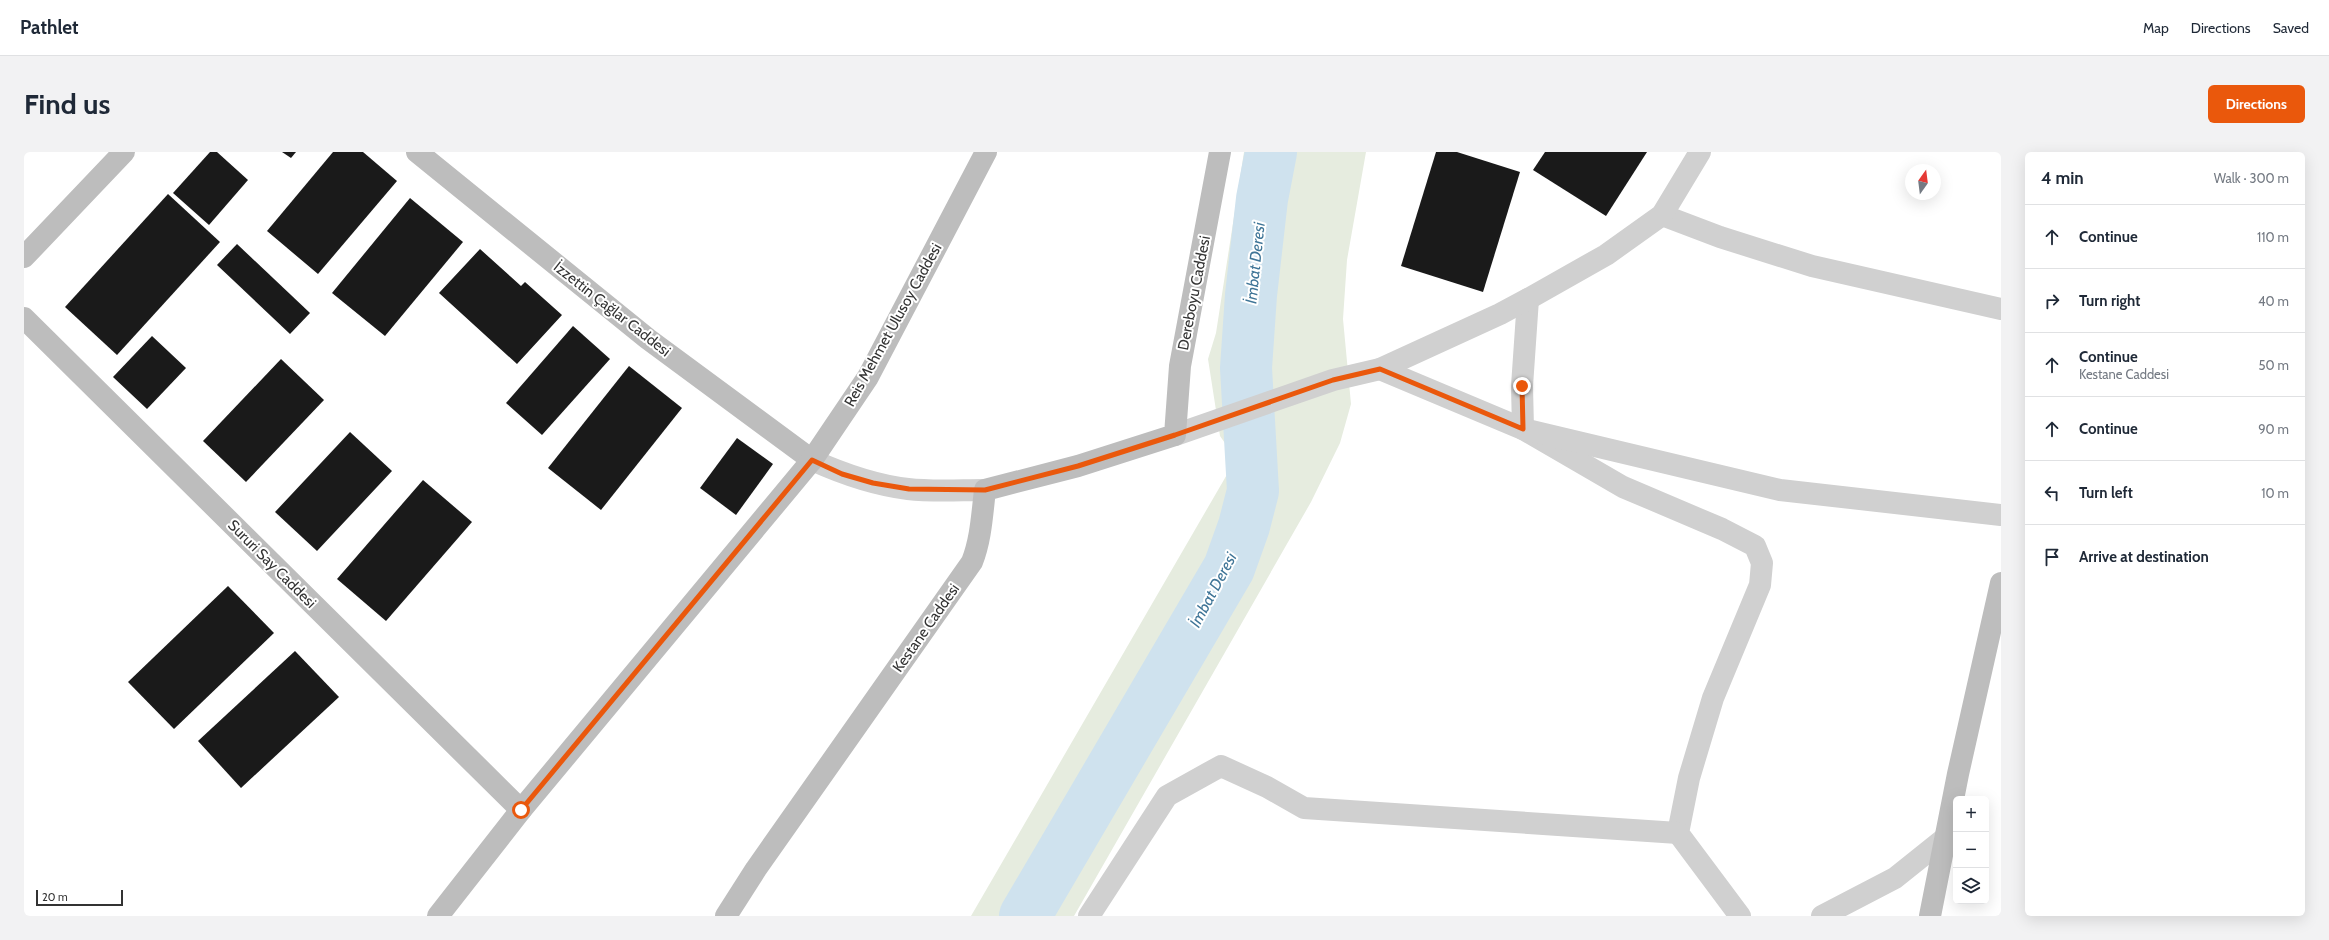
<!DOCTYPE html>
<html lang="en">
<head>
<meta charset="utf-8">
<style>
  :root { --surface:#fff; --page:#f2f2f3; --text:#1f2937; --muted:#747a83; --line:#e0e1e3; --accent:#ea580c }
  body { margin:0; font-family:Cabin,sans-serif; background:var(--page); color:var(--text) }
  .controls { position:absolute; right:12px; bottom:12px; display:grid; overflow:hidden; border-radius:6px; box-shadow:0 4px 16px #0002 }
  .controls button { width:36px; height:36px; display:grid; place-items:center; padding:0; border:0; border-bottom:1px solid var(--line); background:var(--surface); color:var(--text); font:20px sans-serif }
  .compass { position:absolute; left:1881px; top:12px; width:36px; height:36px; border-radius:50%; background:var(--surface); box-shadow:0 4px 16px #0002; rotate:14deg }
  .scale { position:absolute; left:12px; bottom:10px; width:87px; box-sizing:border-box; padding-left:4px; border:2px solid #333; border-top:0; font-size:11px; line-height:14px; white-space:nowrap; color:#333; -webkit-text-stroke:3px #fff; paint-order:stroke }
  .stop { position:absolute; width:12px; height:12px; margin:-9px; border:3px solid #ea580c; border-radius:50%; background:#fff }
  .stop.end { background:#ea580c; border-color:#fff; box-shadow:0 1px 4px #0008 }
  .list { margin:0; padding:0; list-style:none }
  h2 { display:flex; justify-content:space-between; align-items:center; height:52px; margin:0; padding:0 16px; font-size:17px }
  h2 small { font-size:13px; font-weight:400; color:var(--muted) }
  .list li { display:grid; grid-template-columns:26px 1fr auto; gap:12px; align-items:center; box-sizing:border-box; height:64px; padding:0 16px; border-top:1px solid var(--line) }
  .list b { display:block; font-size:15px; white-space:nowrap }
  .list p { margin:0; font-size:13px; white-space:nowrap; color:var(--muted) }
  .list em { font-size:13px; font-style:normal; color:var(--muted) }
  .icon { flex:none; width:22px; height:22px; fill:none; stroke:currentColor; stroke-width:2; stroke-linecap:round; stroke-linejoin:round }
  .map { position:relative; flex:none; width:1977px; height:764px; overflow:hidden; border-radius:6px }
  header { display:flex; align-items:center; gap:24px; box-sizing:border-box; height:56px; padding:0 20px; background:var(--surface); border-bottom:1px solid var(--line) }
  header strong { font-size:19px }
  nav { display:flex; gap:22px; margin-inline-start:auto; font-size:14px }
  .intro { display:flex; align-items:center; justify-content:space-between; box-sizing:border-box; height:96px; padding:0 24px }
  h1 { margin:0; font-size:28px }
  .button { padding:10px 18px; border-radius:6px; background:var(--accent); color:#fff; font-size:14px; font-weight:700 }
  main { display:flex; gap:24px; padding:0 24px }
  aside { flex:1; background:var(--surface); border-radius:6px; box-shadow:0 4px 16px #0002 }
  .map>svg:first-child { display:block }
  .green { fill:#e6ecdf }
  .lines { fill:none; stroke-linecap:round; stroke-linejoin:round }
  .river { stroke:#cfe2ee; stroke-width:52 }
  .building { fill:#1a1a1a }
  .street { stroke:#d0d0d0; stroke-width:22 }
  .secondary { stroke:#bdbdbd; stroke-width:22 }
  .route { stroke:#ea580c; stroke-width:5 }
  .labels { text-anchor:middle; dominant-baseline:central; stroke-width:4; stroke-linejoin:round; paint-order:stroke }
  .street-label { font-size:15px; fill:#333; stroke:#fff }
  .water-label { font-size:16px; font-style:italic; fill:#3f7597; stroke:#fff }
</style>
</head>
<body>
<header>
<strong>Pathlet</strong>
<nav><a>Map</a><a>Directions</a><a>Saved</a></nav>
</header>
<div class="intro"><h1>Find us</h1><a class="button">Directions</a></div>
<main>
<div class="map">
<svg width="1977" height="764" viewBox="0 0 1977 764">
  <rect width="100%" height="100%" fill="#fff"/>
  <path class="green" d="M 1220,0 L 1342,0 L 1323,108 L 1319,167 L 1327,252 L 1316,291 L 1287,350 L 1050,764 L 947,764 L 1212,307 L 1196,284 L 1184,207 L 1192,181 Z"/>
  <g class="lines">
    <path class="river" d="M 1001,764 L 1205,416 L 1220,374 L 1229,339 L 1222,216 L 1227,143 L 1238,47 L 1247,0"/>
  </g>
  <g class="building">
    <path d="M 186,0 L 193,0 L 224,28 L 185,73 L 149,41 Z"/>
    <path d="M 258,0 L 272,0 L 267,6 Z"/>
    <path d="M 309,0 L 339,0 L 373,29 L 294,122 L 243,79 Z"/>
    <path d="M 1412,0 L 1433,0 L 1496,20 L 1459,140 L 1377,114 Z"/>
    <path d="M 1521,0 L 1623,0 L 1582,64 L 1509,18 Z"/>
    <path d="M 144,42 L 196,90 L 93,203 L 41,155 Z"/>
    <path d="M 386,46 L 439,90 L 361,184 L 308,141 Z"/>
    <path d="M 213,92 L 286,161 L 266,182 L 193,113 Z"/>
    <path d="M 456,97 L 497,134 L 501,130 L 538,163 L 493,212 L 415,141 Z"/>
    <path d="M 549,174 L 586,207 L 518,283 L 482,251 Z"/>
    <path d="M 128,184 L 162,216 L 123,257 L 89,225 Z"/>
    <path d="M 257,207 L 300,248 L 222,330 L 179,289 Z"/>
    <path d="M 605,214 L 658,256 L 577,358 L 524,316 Z"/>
    <path d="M 326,280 L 368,319 L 293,399 L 251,360 Z"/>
    <path d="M 713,286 L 749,312 L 712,363 L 676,336 Z"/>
    <path d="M 399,328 L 448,370 L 362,469 L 313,427 Z"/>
    <path d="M 204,434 L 250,481 L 150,577 L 104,530 Z"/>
    <path d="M 271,499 L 315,545 L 217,636 L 174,589 Z"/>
  </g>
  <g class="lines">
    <g class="street">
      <path d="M 1638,63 L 1696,85 L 1788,114 L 1977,157"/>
      <path d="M 1504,147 L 1498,234 L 1499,277 L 1599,335 L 1698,377 L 1731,394 L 1738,411 L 1736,433 L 1689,546 L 1665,626 L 1654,681 L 1716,764"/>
      <path d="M 1356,217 L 1499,277 L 1756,338 L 1977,363"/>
      <path d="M 1151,283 L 1309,228 L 1356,217 L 1476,162 L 1504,147 L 1582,103 L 1638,63 L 1676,0"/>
      <path d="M 788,308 C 819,322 850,333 884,337 C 909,340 936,338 961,338"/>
      <path d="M 1065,764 L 1143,644 L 1197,614 L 1243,635 L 1280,656 L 1654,681"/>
      <path d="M 1798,764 L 1871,726 L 1921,686"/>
    </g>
    <g class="secondary">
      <path d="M 393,0 L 624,187 L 788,308"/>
      <path d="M 0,105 L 100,0"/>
      <path d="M 0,166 L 497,658"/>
      <path d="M 414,764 L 497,658 L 788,308 L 844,225 L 962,0"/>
      <path d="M 702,764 L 732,717 L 948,410 C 957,387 958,363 961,338 L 1054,314 L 1151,283 L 1156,214 L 1196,0"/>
      <path d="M 1906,764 L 1934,622 L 1977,431"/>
    </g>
  </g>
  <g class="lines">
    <path class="route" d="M 497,658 L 788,308 L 818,322 L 849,331 L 885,337 L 961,338 L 1054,314 L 1151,283 L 1309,228 L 1356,217 L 1499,277 L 1498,234"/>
  </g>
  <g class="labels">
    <g class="street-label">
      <text transform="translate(1170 141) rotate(-79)">Dereboyu Caddesi</text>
      <text transform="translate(588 157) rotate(38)">İzzettin Çağlar Caddesi</text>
      <text transform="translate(869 173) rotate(-61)">Reis Mehmet Ulusoy Caddesi</text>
      <text transform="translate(248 412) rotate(45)">Sururi Say Caddesi</text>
      <text transform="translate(902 476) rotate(-55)">Kestane Caddesi</text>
    </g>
    <g class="water-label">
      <text transform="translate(1231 111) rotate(-84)">İmbat Deresi</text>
      <text transform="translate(1189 438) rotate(-62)">İmbat Deresi</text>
    </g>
  </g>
</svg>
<div class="controls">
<button>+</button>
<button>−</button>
<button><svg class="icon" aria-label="layers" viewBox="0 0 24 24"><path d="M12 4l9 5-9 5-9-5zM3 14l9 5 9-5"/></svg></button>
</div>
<svg class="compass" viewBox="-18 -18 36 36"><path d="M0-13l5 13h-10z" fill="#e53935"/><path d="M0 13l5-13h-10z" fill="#747a83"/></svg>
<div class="scale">20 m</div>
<div class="stop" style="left:497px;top:658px"></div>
<div class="stop end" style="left:1498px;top:234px"></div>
</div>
<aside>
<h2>4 min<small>Walk · 300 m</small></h2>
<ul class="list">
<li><svg class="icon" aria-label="ahead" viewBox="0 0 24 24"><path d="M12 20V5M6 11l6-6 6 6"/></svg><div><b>Continue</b></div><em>110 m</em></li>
<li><svg class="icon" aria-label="right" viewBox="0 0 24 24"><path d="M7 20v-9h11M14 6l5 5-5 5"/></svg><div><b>Turn right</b></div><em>40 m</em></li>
<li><svg class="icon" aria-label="ahead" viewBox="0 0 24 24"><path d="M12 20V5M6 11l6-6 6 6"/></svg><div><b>Continue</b><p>Kestane Caddesi</p></div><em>50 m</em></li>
<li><svg class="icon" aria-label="ahead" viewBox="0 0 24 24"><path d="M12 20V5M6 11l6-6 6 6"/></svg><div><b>Continue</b></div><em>90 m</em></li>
<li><svg class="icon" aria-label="left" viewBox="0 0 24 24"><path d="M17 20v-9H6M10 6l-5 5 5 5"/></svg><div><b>Turn left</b></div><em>10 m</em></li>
<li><svg class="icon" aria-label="arrive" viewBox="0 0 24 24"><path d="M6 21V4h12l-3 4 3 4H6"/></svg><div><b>Arrive at destination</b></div></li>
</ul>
</aside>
</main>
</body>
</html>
